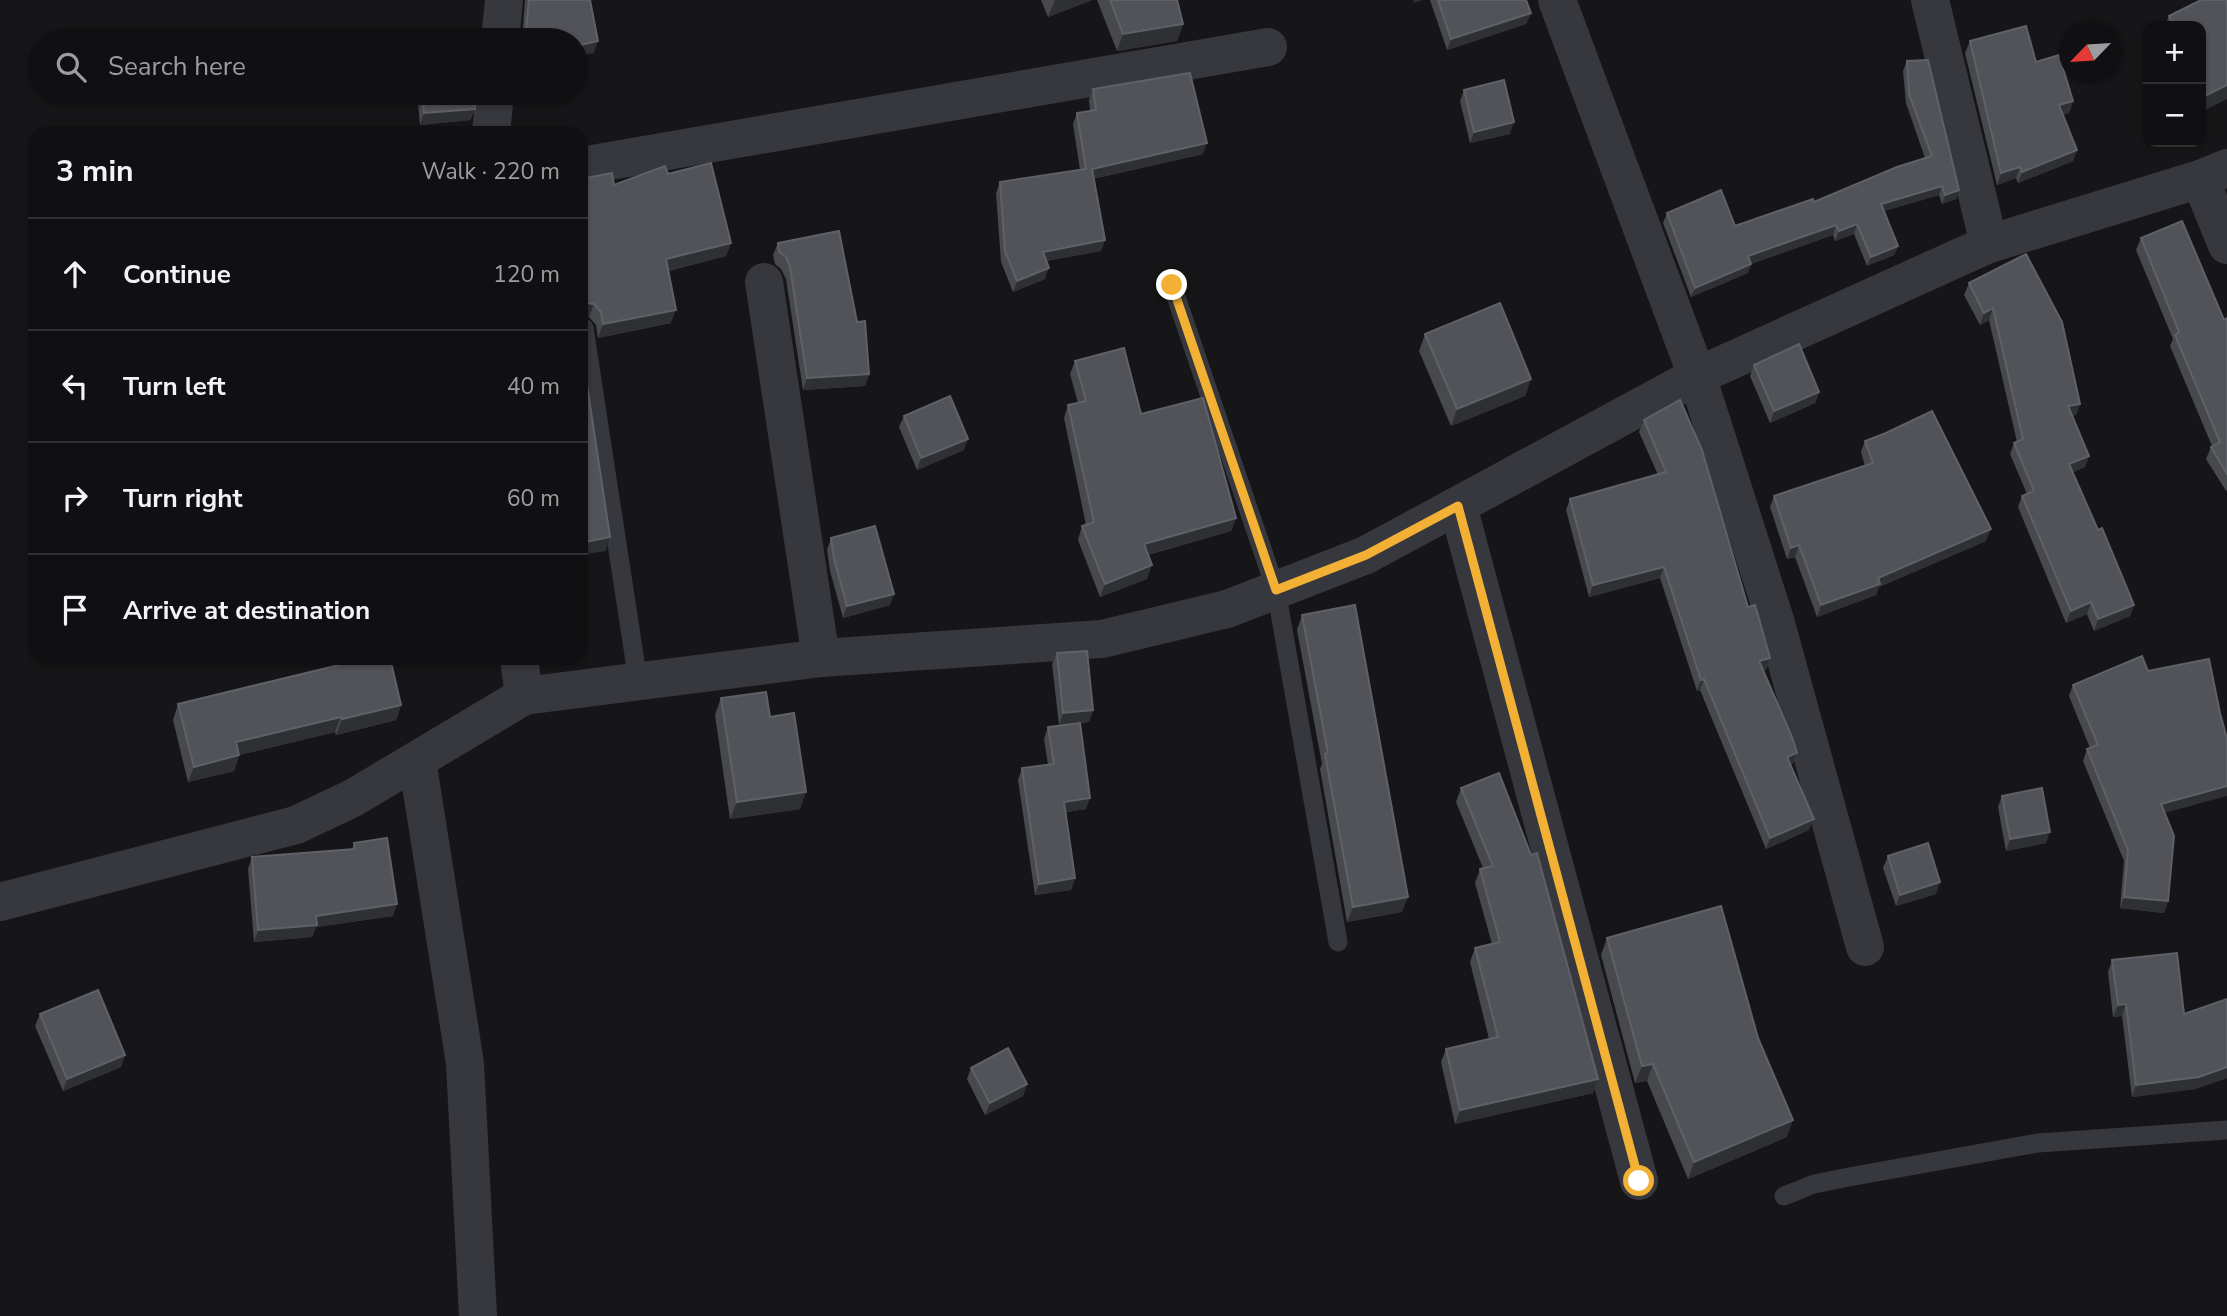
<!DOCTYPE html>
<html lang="en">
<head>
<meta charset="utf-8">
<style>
  :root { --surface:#101012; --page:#19191b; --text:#f1f3f6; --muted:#9c9d9f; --line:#303032 }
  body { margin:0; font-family:"Nunito Sans",sans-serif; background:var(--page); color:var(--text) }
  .controls { position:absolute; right:21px; top:21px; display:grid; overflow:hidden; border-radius:14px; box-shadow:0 2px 5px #0004 }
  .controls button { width:63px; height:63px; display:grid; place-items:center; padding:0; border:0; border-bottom:2px solid var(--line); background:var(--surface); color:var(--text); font:35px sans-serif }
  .compass { position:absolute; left:2059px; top:21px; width:63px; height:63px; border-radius:50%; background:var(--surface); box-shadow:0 2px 5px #0004; rotate:245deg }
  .stop { position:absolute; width:21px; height:21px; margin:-16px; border:5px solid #f2b134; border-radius:50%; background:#fff }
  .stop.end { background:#f2b134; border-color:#fff; box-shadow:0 2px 7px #0008 }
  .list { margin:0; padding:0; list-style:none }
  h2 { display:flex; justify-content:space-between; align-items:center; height:91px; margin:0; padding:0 28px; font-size:30px }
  h2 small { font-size:23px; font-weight:400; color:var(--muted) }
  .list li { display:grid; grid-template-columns:46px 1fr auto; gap:21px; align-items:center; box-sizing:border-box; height:112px; padding:0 28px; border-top:2px solid var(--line) }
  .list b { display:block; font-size:26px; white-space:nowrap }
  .list em { font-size:23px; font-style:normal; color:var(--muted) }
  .icon { flex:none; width:38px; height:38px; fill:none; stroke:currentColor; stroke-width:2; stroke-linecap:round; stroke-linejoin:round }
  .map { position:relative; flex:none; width:2227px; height:1316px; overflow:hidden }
  .search { position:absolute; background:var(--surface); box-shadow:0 2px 5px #0004; left:28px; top:28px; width:560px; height:77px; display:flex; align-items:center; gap:18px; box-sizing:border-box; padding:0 24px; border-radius:38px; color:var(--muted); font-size:26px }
  .panel { position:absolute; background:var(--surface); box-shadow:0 2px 5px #0004; left:28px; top:126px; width:560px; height:539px; border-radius:21px }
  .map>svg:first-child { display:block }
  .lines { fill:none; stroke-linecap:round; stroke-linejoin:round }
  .service { stroke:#37383d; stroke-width:19 }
  .minor { stroke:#37383d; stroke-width:38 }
  .wall { fill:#47494d }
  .shaded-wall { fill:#2f3033 }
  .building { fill:#525359; stroke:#5f6168; stroke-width:2 }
  .route { stroke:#f2b134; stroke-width:9 }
</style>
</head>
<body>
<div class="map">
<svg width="2227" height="1316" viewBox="0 0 2227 1316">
  <rect width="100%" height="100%" fill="#161618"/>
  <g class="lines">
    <g class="service">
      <path d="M 1172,285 L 1276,590 L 1338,942"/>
      <path d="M 584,328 L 638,681"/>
      <path d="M 1784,1196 L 1814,1184 L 1849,1177 L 2038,1143 L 2227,1130"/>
    </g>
    <g class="minor">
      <path d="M 1557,0 L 1697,376 L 1775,620 L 1865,947"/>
      <path d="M 1930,0 L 1989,244"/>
      <path d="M 500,40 L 504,0"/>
      <path d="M 491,133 L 495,93"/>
      <path d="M 581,166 L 1268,47"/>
      <path d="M 2200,179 L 2227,245"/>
      <path d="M 764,282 L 821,658"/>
      <path d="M 1458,506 L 1639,1181"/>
      <path d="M 519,658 L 524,696"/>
      <path d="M 417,760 L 465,1063 L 478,1316"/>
      <path d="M 0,902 L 296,825 L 353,798 L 524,696 L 821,658 L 1102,639 L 1227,609 L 1366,555 L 1697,376 L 1989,244 L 2200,179 L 2227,168"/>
    </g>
  </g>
  <g class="wall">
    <path d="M 525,0 L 590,0 L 594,53 L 522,40 Z"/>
    <path d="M 1041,0 L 1092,0 L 1048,17 Z"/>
    <path d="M 1097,0 L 1177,0 L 1183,24 L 1177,41 L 1117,51 Z"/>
    <path d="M 1430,0 L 1526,0 L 1531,13 L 1526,24 L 1447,50 Z"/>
    <path d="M 2201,0 L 2201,26 L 2165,26 L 2169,16 Z"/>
    <path d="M 1970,41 L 2036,62 L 2073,101 L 2069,113 L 2063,115 L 2077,150 L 2073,161 L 2018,183 L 2016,178 L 1997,185 L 1965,53 Z"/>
    <path d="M 1907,61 L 1959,190 L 1956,199 L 1942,204 L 1939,195 L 1884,211 L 1898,246 L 1894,255 L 1867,266 L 1854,234 L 1835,241 L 1833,235 L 1751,264 L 1748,273 L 1691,297 L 1663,223 L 1667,213 L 1735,226 L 1814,202 L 1925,158 L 1906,103 L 1903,71 Z"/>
    <path d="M 1093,89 L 1203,154 L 1093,179 L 1105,240 L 1101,251 L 1046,261 L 1045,279 L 1013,292 L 1001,262 L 996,193 L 1000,182 L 1080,170 L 1073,124 L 1077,113 L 1090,111 L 1089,100 Z"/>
    <path d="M 1464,90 L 1510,134 L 1470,143 L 1460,101 Z"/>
    <path d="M 417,93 L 476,93 L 475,109 L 470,120 L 420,125 Z"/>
    <path d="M 668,174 L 731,243 L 726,256 L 668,271 L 671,323 L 598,338 L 596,325 L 589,317 L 581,316 L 614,185 Z"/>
    <path d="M 2141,238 L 2224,320 L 2227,318 L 2227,490 L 2226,491 L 2206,459 L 2211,447 L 2212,446 L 2170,346 L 2173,339 L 2136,250 Z"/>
    <path d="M 778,243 L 857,322 L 869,374 L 865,386 L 803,390 L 786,279 L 781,269 L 775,264 L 773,255 Z"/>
    <path d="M 1969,283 L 2080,404 L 2076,415 L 2072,416 L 2089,456 L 2085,467 L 2073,472 L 2098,530 L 2134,605 L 2130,616 L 2094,631 L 2087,614 L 2066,623 L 2018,507 L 2022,496 L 2027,494 L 2010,454 L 2014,443 L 2017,442 L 1989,320 L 1980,325 L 1964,295 Z"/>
    <path d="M 1425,334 L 1531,379 L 1525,396 L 1451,426 L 1419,351 Z"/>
    <path d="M 1075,361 L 1141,414 L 1236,518 L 1231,531 L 1148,555 L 1147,579 L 1100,597 L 1078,540 L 1082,526 L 1086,525 L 1064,418 L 1068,405 L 1078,403 L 1070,374 Z"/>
    <path d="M 1754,365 L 1819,392 L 1815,403 L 1770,423 L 1750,376 Z"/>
    <path d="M 904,416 L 964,450 L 917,470 L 899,427 Z"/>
    <path d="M 1644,420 L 1748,607 L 1770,658 L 1766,670 L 1763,670 L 1797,753 L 1792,765 L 1791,766 L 1809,830 L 1766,849 L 1700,690 L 1697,691 L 1660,578 L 1589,597 L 1566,510 L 1570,499 L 1658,475 L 1639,432 Z"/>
    <path d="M 1865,441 L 1986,541 L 1879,587 L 1876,595 L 1817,617 L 1795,557 L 1787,559 L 1770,507 L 1774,496 L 1865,466 L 1861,452 Z"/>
    <path d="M 831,538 L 890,605 L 843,618 L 830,571 L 827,550 Z"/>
    <path d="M 1302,615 L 1402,912 L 1347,922 L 1320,769 L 1322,764 L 1297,630 Z"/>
    <path d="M 1057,653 L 1093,710 L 1089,722 L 1080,723 L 1086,809 L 1066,812 L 1075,878 L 1071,890 L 1035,895 L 1018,780 L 1022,768 L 1048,765 L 1044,739 L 1048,727 L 1059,725 L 1052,664 Z"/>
    <path d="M 2073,685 L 2164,813 L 2168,901 L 2164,913 L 2120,908 L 2124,861 L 2083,761 L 2087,749 L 2090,748 L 2069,696 Z"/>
    <path d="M 721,698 L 770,717 L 800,809 L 730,819 L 715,715 Z"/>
    <path d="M 178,704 L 401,705 L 396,720 L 336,735 L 335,732 L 239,755 L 234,771 L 188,782 L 173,720 Z"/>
    <path d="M 1461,788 L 1598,1079 L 1593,1093 L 1455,1124 L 1441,1062 L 1446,1049 L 1489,1039 L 1470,962 L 1475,948 L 1492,944 L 1475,883 L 1480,869 L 1483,868 L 1456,802 Z"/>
    <path d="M 2002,796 L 2046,843 L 2006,851 L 1998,807 Z"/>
    <path d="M 354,843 L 393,916 L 316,927 L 312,937 L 254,942 L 248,869 L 252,857 L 352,849 Z"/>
    <path d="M 1888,856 L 1936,894 L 1896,906 L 1883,868 Z"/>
    <path d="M 1607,938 L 1787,1137 L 1688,1179 L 1647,1081 L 1635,1083 L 1601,955 Z"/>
    <path d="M 2112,960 L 2184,1014 L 2227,999 L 2227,1078 L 2195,1089 L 2132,1097 L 2122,1016 L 2113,1017 L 2108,972 Z"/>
    <path d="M 40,1014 L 125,1055 L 121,1067 L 63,1091 L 35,1026 Z"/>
    <path d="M 971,1068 L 1027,1084 L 1023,1096 L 985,1115 L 967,1079 Z"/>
  </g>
  <g class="shaded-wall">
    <path d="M 1055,0 L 1092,0 L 1048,17 Z"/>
    <path d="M 1414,0 L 1423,0 L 1412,3 Z"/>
    <path d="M 1531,13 L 1526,24 L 1447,50 L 1451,39 Z"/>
    <path d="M 1183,24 L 1177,41 L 1117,51 L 1123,34 Z"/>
    <path d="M 598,41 L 594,53 L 576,56 L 576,46 Z"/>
    <path d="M 2227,85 L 2227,99 L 2201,112 L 2201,98 Z"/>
    <path d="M 2073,101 L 2069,113 L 2055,117 L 2059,105 Z"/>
    <path d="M 475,109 L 470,120 L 420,125 L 424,113 Z"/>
    <path d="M 1514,122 L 1510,134 L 1470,143 L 1474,132 Z"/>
    <path d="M 1207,143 L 1203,154 L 1088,180 L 1092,169 Z"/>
    <path d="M 2077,150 L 2073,161 L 2018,183 L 2022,172 Z"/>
    <path d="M 2020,167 L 2016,178 L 1997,185 L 2001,173 Z"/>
    <path d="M 1942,186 L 1939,195 L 1878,213 L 1881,204 Z"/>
    <path d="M 1959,190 L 1956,199 L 1942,204 L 1945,195 Z"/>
    <path d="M 1857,224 L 1854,234 L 1835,241 L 1839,231 Z"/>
    <path d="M 1836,225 L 1833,235 L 1745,266 L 1748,256 Z"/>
    <path d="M 1105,240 L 1101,251 L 1039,262 L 1043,252 Z"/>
    <path d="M 731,243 L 726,256 L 661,272 L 666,259 Z"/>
    <path d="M 1898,246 L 1894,255 L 1867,266 L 1871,257 Z"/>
    <path d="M 1751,264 L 1748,273 L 1691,297 L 1695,288 Z"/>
    <path d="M 1049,268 L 1045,279 L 1013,292 L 1017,281 Z"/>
    <path d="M 586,303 L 594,304 L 589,317 L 581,316 L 581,307 Z"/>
    <path d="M 1993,308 L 1989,320 L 1980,325 L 1984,313 Z"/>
    <path d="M 676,310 L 671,323 L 598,338 L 603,324 Z"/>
    <path d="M 869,374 L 865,386 L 803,390 L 807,378 Z"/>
    <path d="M 1531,379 L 1525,396 L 1451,426 L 1457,409 Z"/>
    <path d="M 1819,392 L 1815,403 L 1770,423 L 1774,411 Z"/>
    <path d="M 2080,404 L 2076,415 L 2064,418 L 2068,406 Z"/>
    <path d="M 968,439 L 964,450 L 917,470 L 921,458 Z"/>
    <path d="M 2089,456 L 2085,467 L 2065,476 L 2069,464 Z"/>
    <path d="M 1236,518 L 1231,531 L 1139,557 L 1144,544 Z"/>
    <path d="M 1991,529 L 1986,541 L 1879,587 L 1876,595 L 1817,617 L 1821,605 L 1878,578 Z"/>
    <path d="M 610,537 L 606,551 L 581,555 L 581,543 Z"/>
    <path d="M 1799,545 L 1795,557 L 1787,559 L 1791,548 Z"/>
    <path d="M 1152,565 L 1147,579 L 1100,597 L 1105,584 Z"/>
    <path d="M 1664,567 L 1660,578 L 1589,597 L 1593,585 Z"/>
    <path d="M 894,594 L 890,605 L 843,618 L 847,606 Z"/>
    <path d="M 2091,602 L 2087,614 L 2066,623 L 2071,611 Z"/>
    <path d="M 2134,605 L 2130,616 L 2094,631 L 2098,619 Z"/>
    <path d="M 1770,658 L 1766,670 L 1755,673 L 1759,661 Z"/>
    <path d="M 1704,679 L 1700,690 L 1697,691 L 1701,680 Z"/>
    <path d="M 401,705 L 396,720 L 336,735 L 342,719 Z"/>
    <path d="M 1093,710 L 1089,722 L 1059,725 L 1063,713 Z"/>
    <path d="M 341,717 L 335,732 L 239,755 L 234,771 L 188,782 L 194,767 L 236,742 Z"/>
    <path d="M 1797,753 L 1792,765 L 1783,769 L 1787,757 Z"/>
    <path d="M 2227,786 L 2227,796 L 2157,815 L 2161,804 Z"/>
    <path d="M 806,792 L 800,809 L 730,819 L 737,802 Z"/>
    <path d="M 1090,798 L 1086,809 L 1060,813 L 1064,802 Z"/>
    <path d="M 1814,819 L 1809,830 L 1766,849 L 1770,838 Z"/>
    <path d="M 2050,832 L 2046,843 L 2006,851 L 2010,839 Z"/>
    <path d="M 1075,878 L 1071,890 L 1035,895 L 1039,884 Z"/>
    <path d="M 1940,882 L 1936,894 L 1896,906 L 1900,895 Z"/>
    <path d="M 1408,897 L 1402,912 L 1347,922 L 1353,907 Z"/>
    <path d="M 2124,897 L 2168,901 L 2164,913 L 2120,908 Z"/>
    <path d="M 397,904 L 393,916 L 316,927 L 312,937 L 254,942 L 258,930 L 316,916 Z"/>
    <path d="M 2126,1004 L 2122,1016 L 2113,1017 L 2118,1005 Z"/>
    <path d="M 125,1055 L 121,1067 L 63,1091 L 67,1079 Z"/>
    <path d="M 1653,1064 L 1647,1081 L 1635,1083 L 1642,1066 Z"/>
    <path d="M 2227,1067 L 2227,1078 L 2195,1089 L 2132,1097 L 2136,1085 Z"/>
    <path d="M 1598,1079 L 1593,1093 L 1455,1124 L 1460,1110 Z"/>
    <path d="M 1027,1084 L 1023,1096 L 985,1115 L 990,1103 Z"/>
    <path d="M 1793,1120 L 1787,1137 L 1688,1179 L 1694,1162 Z"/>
  </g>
  <g class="building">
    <path d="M 529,0 L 590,0 L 598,41 L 576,46 L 576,40 L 522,40 L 526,30 Z"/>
    <path d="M 1110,0 L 1177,0 L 1183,24 L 1123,34 Z"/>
    <path d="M 1438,0 L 1526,0 L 1531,13 L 1451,39 Z"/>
    <path d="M 2201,0 L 2227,0 L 2227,85 L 2201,98 L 2201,26 L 2174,26 L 2169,16 Z"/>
    <path d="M 2026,26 L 2036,62 L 2059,55 L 2073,101 L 2059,105 L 2077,150 L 2022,172 L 2020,167 L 2001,173 L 1970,41 Z"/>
    <path d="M 1928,60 L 1959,190 L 1945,195 L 1942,186 L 1881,204 L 1898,246 L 1871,257 L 1857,224 L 1839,231 L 1836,225 L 1748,256 L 1751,264 L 1695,288 L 1667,213 L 1721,190 L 1735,226 L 1813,199 L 1814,202 L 1897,167 L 1932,156 L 1909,94 L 1907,61 Z"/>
    <path d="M 1190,73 L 1207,143 L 1092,169 L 1105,240 L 1043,252 L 1049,268 L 1017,281 L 1005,251 L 1000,182 L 1086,169 L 1077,113 L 1096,110 L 1093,89 Z"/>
    <path d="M 1504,80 L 1514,122 L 1474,132 L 1464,90 Z"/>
    <path d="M 422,93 L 476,93 L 475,109 L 424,113 Z"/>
    <path d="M 711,163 L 731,243 L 666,259 L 676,310 L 603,324 L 601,312 L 594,304 L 586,303 L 581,307 L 581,179 L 612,173 L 614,185 L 665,166 L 668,174 Z"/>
    <path d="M 2182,221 L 2224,320 L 2227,318 L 2227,474 L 2211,447 L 2220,442 L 2175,335 L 2179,332 L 2141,238 Z"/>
    <path d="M 839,231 L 857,322 L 865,321 L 869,374 L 807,378 L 790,267 L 786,257 L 779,252 L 778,243 Z"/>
    <path d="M 2026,254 L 2062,322 L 2080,404 L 2068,406 L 2089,456 L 2069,464 L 2098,530 L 2102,528 L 2134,605 L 2098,619 L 2091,602 L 2071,611 L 2022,496 L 2034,491 L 2014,443 L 2023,439 L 1993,308 L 1984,313 L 1969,283 Z"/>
    <path d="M 1500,303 L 1531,379 L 1457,409 L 1425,334 Z"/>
    <path d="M 1799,344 L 1819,392 L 1774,411 L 1754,365 Z"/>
    <path d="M 581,345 L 610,537 L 581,543 Z"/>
    <path d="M 1124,348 L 1141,414 L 1203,398 L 1236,518 L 1144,544 L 1152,565 L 1105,584 L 1082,526 L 1094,522 L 1068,405 L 1086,401 L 1075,361 Z"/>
    <path d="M 950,396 L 968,439 L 921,458 L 904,416 Z"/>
    <path d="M 1680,400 L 1702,450 L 1748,607 L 1755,605 L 1758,615 L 1770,658 L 1759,661 L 1792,737 L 1797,753 L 1787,757 L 1814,819 L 1770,838 L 1704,679 L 1701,680 L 1664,567 L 1593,585 L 1570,499 L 1666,472 L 1644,420 Z"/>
    <path d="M 1932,411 L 1991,529 L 1878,578 L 1880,584 L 1821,605 L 1799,545 L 1791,548 L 1774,496 L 1873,463 L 1865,441 L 1886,433 Z"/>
    <path d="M 875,526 L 894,594 L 847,606 L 834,559 L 831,538 Z"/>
    <path d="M 1355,605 L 1408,897 L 1353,907 L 1325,754 L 1328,753 L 1302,615 Z"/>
    <path d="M 1087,651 L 1093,710 L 1063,713 L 1057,653 Z"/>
    <path d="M 2142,656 L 2148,671 L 2209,659 L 2220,713 L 2227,739 L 2227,786 L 2161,804 L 2174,836 L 2168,901 L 2124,897 L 2128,850 L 2087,749 L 2098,745 L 2073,685 Z"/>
    <path d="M 368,658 L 390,658 L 401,705 L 342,719 L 341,717 L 236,742 L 239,755 L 194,767 L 178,704 Z"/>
    <path d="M 766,692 L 770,717 L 794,713 L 806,792 L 737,802 L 721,698 Z"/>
    <path d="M 1080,723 L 1090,798 L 1064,802 L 1075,878 L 1039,884 L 1022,768 L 1054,764 L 1048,727 Z"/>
    <path d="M 1499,773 L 1531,855 L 1537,853 L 1598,1079 L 1460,1110 L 1446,1049 L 1498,1037 L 1475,948 L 1500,942 L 1480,869 L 1493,866 L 1461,788 Z"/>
    <path d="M 2042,788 L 2050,832 L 2010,839 L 2002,796 Z"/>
    <path d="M 387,838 L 397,904 L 316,916 L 317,925 L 258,930 L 252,857 L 355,849 L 354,843 Z"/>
    <path d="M 1928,843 L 1940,882 L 1900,895 L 1888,856 Z"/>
    <path d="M 1721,906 L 1758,1038 L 1793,1120 L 1694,1162 L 1653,1064 L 1642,1066 L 1607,938 Z"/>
    <path d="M 2177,953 L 2184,1014 L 2227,999 L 2227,1067 L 2199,1077 L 2136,1085 L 2126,1004 L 2118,1005 L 2112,960 Z"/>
    <path d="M 98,990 L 125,1055 L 67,1079 L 40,1014 Z"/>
    <path d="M 1008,1048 L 1027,1084 L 990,1103 L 971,1068 Z"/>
  </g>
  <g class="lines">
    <path class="route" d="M 1172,285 L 1276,590 L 1366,555 L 1458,506 L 1639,1181"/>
  </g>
</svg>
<div class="controls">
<button>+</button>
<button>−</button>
</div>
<svg class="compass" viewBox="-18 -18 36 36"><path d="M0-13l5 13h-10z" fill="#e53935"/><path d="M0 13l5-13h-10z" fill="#9c9d9f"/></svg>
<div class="stop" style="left:1639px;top:1181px"></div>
<div class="stop end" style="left:1172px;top:285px"></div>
<div class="search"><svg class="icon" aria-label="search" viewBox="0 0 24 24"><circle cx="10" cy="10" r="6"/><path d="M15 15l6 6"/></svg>Search here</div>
<section class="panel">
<h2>3 min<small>Walk · 220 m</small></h2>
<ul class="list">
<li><svg class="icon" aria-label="ahead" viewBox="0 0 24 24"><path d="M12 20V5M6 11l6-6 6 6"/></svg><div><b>Continue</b></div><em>120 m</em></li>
<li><svg class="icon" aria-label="left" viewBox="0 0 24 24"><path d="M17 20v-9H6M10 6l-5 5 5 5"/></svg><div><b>Turn left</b></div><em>40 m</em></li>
<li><svg class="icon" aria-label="right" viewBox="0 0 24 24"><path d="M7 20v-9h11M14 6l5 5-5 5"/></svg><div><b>Turn right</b></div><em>60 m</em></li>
<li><svg class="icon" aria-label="arrive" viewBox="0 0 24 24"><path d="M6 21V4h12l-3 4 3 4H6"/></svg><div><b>Arrive at destination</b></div></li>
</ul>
</section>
</div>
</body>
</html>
